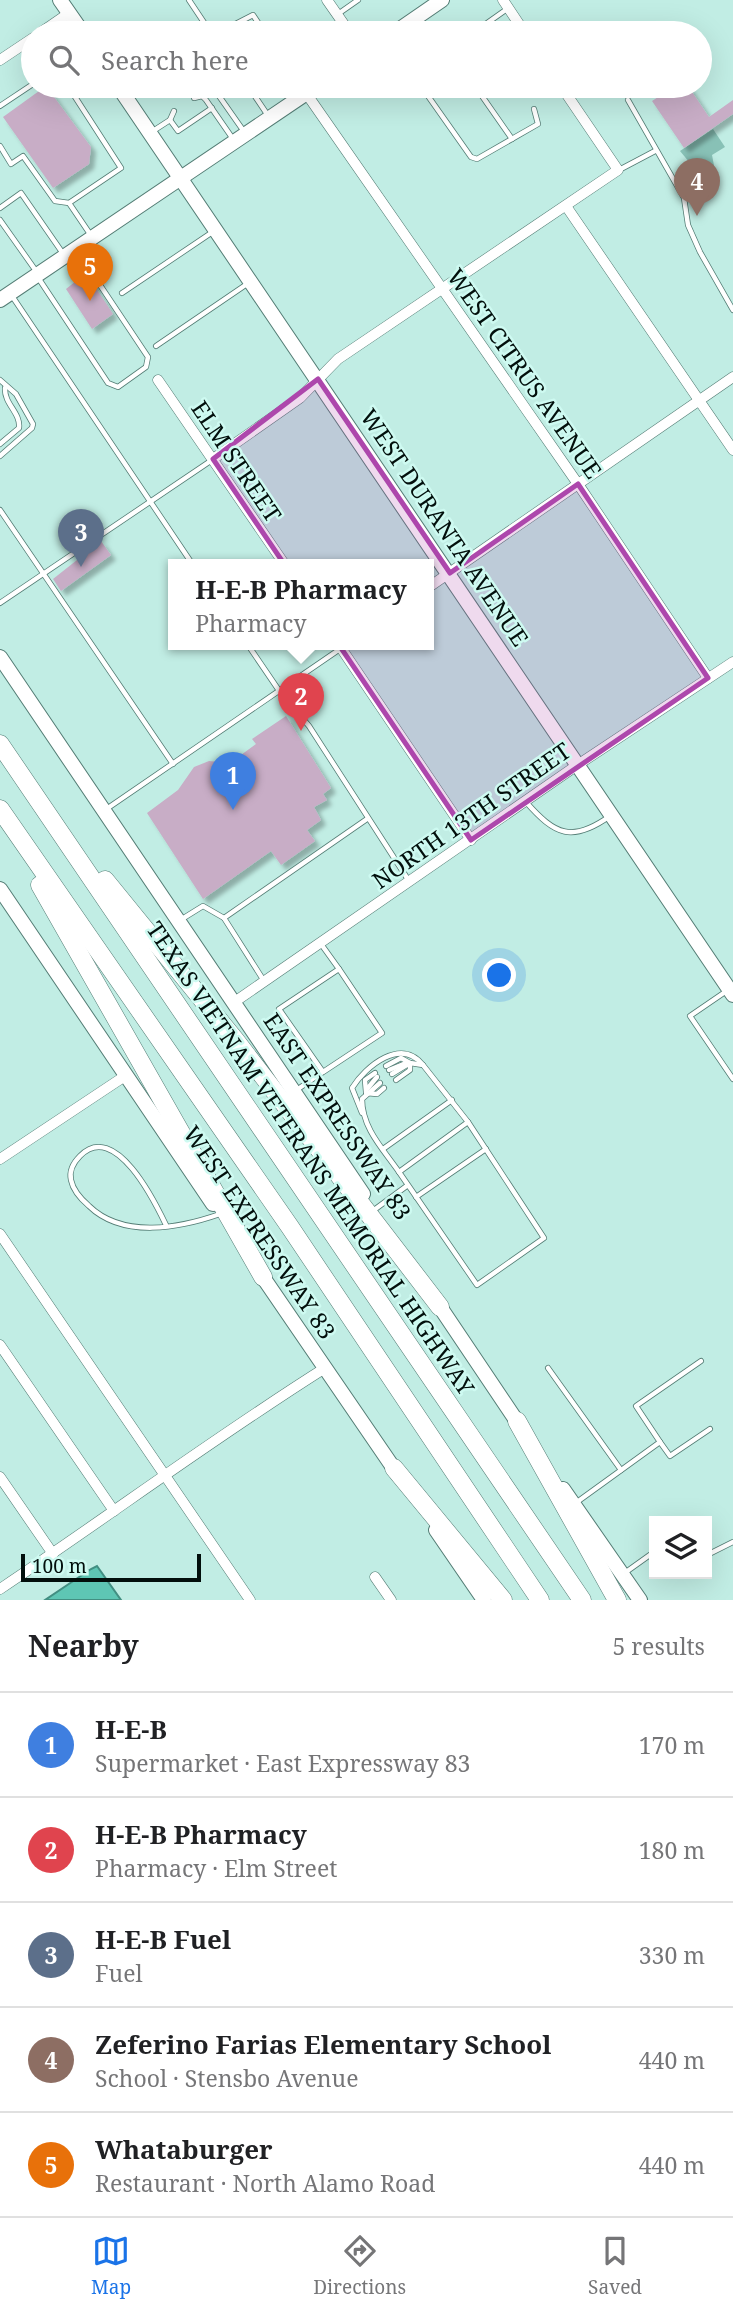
<!DOCTYPE html>
<html lang="en">
<head>
<meta charset="utf-8">
<style>
  :root { --surface:#fff; --page:#f6f6f6; --text:#202124; --muted:#757577; --line:#e0e0e0; --accent:#1a73e8 }
  body { margin:0; font-family:"Noto Serif",serif; background:var(--page); color:var(--text) }
  .controls { position:absolute; right:21px; bottom:21px; display:grid; overflow:hidden; border-radius:0px; box-shadow:0 7px 28px #0002 }
  .controls button { width:63px; height:63px; display:grid; place-items:center; padding:0; border:0; border-bottom:2px solid var(--line); background:var(--surface); color:var(--text); font:35px sans-serif }
  .scale { position:absolute; left:21px; bottom:18px; width:180px; box-sizing:border-box; padding-left:7px; border:4px solid #020f0c; border-top:0; font-size:19px; line-height:24px; white-space:nowrap; color:#020f0c; -webkit-text-stroke:5px #cefaf1; paint-order:stroke }
  .you { position:absolute; left:500px; top:976px; width:24px; height:24px; margin:-18px; border:5px solid #fff; border-radius:50%; background:#1a73e8; box-shadow:0 0 0 10px #1a73e833 }
  .badge { display:grid; place-items:center; width:46px; height:46px; border-radius:50%; background:var(--accent); color:#fff; font-size:23px; font-weight:700 }
  .pin { position:absolute; translate:-50% -58px; filter:drop-shadow(0 2px 4px #0008) }
  .pin::after { content:''; position:absolute; top:37px; width:24px; height:21px; background:inherit; clip-path:polygon(0 0,100% 0,50% 100%) }
  .popup { position:absolute; left:168px; top:559px; width:266px; height:91px; box-sizing:border-box; display:grid; place-content:center; border-radius:0px; background:var(--surface); filter:drop-shadow(0 2px 5px #0005); font-size:23px; white-space:nowrap; color:var(--muted) }
  .popup b { font-size:26px; color:var(--text) }
  .popup::after { content:''; position:absolute; left:50%; top:100%; margin-left:-14px; border:14px solid transparent; border-top-color:var(--surface) }
  .list { margin:0; padding:0; list-style:none }
  h2 { display:flex; justify-content:space-between; align-items:center; height:91px; margin:0; padding:0 28px; font-size:30px }
  h2 small { font-size:23px; font-weight:400; color:var(--muted) }
  .list li { display:grid; grid-template-columns:46px 1fr auto; gap:21px; align-items:center; box-sizing:border-box; height:105px; padding:0 28px; border-top:2px solid var(--line) }
  .list b { display:block; font-size:26px; white-space:nowrap }
  .list p { margin:0; font-size:23px; white-space:nowrap; color:var(--muted) }
  .list em { font-size:23px; font-style:normal; color:var(--muted) }
  .icon { flex:none; width:38px; height:38px; fill:none; stroke:currentColor; stroke-width:2; stroke-linecap:round; stroke-linejoin:round }
  .map { position:relative; flex:none; width:733px; height:1600px; overflow:hidden }
  .search { position:absolute; background:var(--surface); box-shadow:0 7px 28px #0002; left:21px; right:21px; top:21px; height:77px; display:flex; align-items:center; gap:18px; box-sizing:border-box; padding:0 24px; border-radius:38px; color:var(--muted); font-size:26px }
  .sheet { height:616px; background:var(--surface) }
  nav { display:flex; justify-content:space-around; align-items:center; box-sizing:border-box; height:98px; border-top:2px solid var(--line); background:var(--surface); font-size:19px; color:var(--muted) }
  nav a { display:grid; justify-items:center; gap:4px }
  nav .on { color:var(--accent) }
  .map>svg:first-child { display:block }
  .green { fill:#88c1b6 }
  .water { fill:#5ec6b4; stroke:#428f82; stroke-width:2 }
  .building { fill:#c8adc6; filter:url(#shadow) }
  .lines { fill:none; stroke-linecap:round; stroke-linejoin:round }
  .lane-casing { stroke:#547d75; stroke-width:6 }
  .street-casing { stroke:#547d75; stroke-width:11 }
  .secondary-casing { stroke:#547d75; stroke-width:16 }
  .highway-casing { stroke:#547d75; stroke-width:19 }
  .lane { stroke:#fff; stroke-width:4.5 }
  .street { stroke:#fff; stroke-width:10 }
  .secondary { stroke:#fff; stroke-width:14 }
  .highway { stroke:#fff; stroke-width:18 }
  .marked { fill:#ad47ac; fill-opacity:0.2; stroke:#ad47ac; stroke-width:5; stroke-linejoin:round }
  .labels { text-anchor:middle; dominant-baseline:central; stroke-width:5; stroke-linejoin:round; paint-order:stroke }
  .street-label { font-size:23px; fill:#020f0c; stroke:#cefaf1 }
</style>
</head>
<body>
<div class="map">
<svg width="733" height="1600" viewBox="0 0 733 1600">
  <defs>
    <filter id="shadow"><feDropShadow dx="5" dy="5" stdDeviation="2" flood-color="#0004"/></filter>
  </defs>
  <rect width="100%" height="100%" fill="#c1ede4"/>
  <path class="green" d="M 713,129 L 725,147 L 712,155 L 716,176 L 704,180 L 680,151 Z"/>
  <path class="water" d="M 97,1566 L 121,1600 L 45,1600 L 91,1569 Z"/>
  <g class="building">
    <path d="M 46,86 L 91,147 L 89,164 L 53,188 L 3,117 Z"/>
    <path d="M 675,86 L 688,86 L 709,117 L 733,100 L 733,114 L 684,148 L 652,101 Z"/>
    <path d="M 86,273 L 113,314 L 92,329 L 66,289 Z"/>
    <path d="M 101,541 L 111,555 L 61,591 L 53,579 Z"/>
    <path d="M 286,716 L 331,788 L 323,794 L 327,800 L 314,807 L 321,820 L 307,830 L 315,841 L 281,865 L 271,851 L 203,899 L 147,813 L 178,790 L 194,767 L 209,761 L 230,763 L 256,744 L 252,739 Z"/>
  </g>
  <g class="lines">
    <g class="lane-casing">
      <g id="lane">
        <path d="M 189,0 L 211,33"/>
        <path d="M 338,14 L 358,0"/>
        <path d="M 218,33 L 253,15 L 265,33"/>
        <path d="M 473,33 L 507,9"/>
        <path d="M 212,86 L 245,133"/>
        <path d="M 248,86 L 269,117"/>
        <path d="M 421,86 L 471,157 L 477,159 L 538,124 L 534,109"/>
        <path d="M 475,86 L 512,139"/>
        <path d="M 194,98 L 202,96 L 206,100 L 233,139"/>
        <path d="M 628,100 L 684,198 L 688,225 L 700,252 L 733,310"/>
        <path d="M 0,106 L 33,84"/>
        <path d="M 170,120 L 174,111"/>
        <path d="M 153,131 L 170,120 L 178,131 L 212,108"/>
        <path d="M 0,146 L 11,164 L 23,156 L 55,201 L 69,203 L 121,168 L 68,86"/>
        <path d="M 619,170 L 655,151"/>
        <path d="M 69,203 L 90,234"/>
        <path d="M 0,208 L 21,193 L 64,255"/>
        <path d="M 0,220 L 36,271"/>
        <path d="M 39,279 L 108,383 L 118,387 L 146,367 L 148,357 L 78,252"/>
        <path d="M 122,293 L 214,231"/>
        <path d="M 12,296 L 193,565"/>
        <path d="M 156,346 L 247,284"/>
        <path d="M 0,380 L 16,394 L 33,424 L 32,428 L 0,456"/>
        <path d="M 0,444 L 19,428 C 21,413 4,404 5,388"/>
        <path d="M 0,510 L 173,764"/>
        <path d="M 0,603 L 212,460"/>
        <path d="M 248,645 L 280,692 L 309,726 L 409,881"/>
        <path d="M 526,802 C 555,835 572,843 610,816"/>
        <path d="M 105,810 L 340,649"/>
        <path d="M 182,919 L 203,906 L 224,918"/>
        <path d="M 321,944 L 339,969"/>
        <path d="M 264,981 L 224,918 L 367,819"/>
        <path d="M 728,990 L 690,1016 L 733,1079"/>
        <path d="M 386,1066 L 401,1058 L 410,1063"/>
        <path d="M 389,1070 L 406,1063"/>
        <path d="M 392,1074 L 410,1063 L 423,1065 L 468,1122"/>
        <path d="M 396,1080 L 410,1070 L 410,1064"/>
        <path d="M 380,1083 L 362,1099 C 362,1128 383,1149 399,1172"/>
        <path d="M 298,1089 L 323,1072 L 279,1009 L 339,969 L 382,1033 L 323,1072"/>
        <path d="M 367,1089 L 377,1077"/>
        <path d="M 366,1092 L 365,1080 L 375,1073"/>
        <path d="M 366,1093 L 377,1094 L 384,1088"/>
        <path d="M 362,1113 L 352,1088 C 366,1066 401,1037 423,1065"/>
        <path d="M 383,1149 L 452,1100"/>
        <path d="M 416,1197 L 486,1149"/>
        <path d="M 374,1210 L 408,1185 L 477,1285 L 544,1238 L 468,1122 L 399,1172 L 408,1185"/>
        <path d="M 166,1225 C 155,1202 115,1120 80,1156 C 74,1162 69,1171 71,1180 C 73,1190 82,1200 89,1206 C 123,1239 180,1228 220,1214"/>
        <path d="M 548,1368 L 621,1470"/>
        <path d="M 660,1442 L 636,1406 L 701,1361"/>
        <path d="M 577,1502 L 660,1442 L 670,1456 L 710,1429"/>
        <path d="M 707,1555 L 733,1542"/>
        <path d="M 626,1572 L 654,1552"/>
      </g>
    </g>
    <g class="street-casing">
      <g id="street">
        <path d="M 327,0 L 350,33"/>
        <path d="M 503,0 L 525,33"/>
        <path d="M 40,33 L 69,13"/>
        <path d="M 0,60 L 33,38"/>
        <path d="M 306,93 L 578,484 L 708,678"/>
        <path d="M 566,206 L 733,450"/>
        <path d="M 158,380 L 285,565"/>
        <path d="M 213,459 L 300,398 L 338,359 L 618,170 L 561,86"/>
        <path d="M 429,587 L 733,377"/>
        <path d="M 339,645 L 471,840"/>
        <path d="M 233,1003 L 576,766 L 733,662"/>
        <path d="M 0,1159 L 125,1076"/>
        <path d="M 0,1234 L 250,1600"/>
        <path d="M 0,1345 L 114,1511"/>
        <path d="M 0,1477 L 53,1554"/>
        <path d="M 375,1577 L 391,1600"/>
        <path d="M 0,1589 C 109,1516 214,1438 325,1368"/>
      </g>
    </g>
    <g class="secondary-casing">
      <g id="secondary">
        <path d="M 60,0 L 83,33"/>
        <path d="M 394,33 L 442,0"/>
        <path d="M 118,86 L 733,995"/>
        <path d="M 0,300 L 317,86"/>
        <path d="M 0,657 L 363,1194"/>
        <path d="M 0,889 L 213,1204"/>
        <path d="M 258,1270 L 399,1476"/>
        <path d="M 436,1301 L 522,1429"/>
        <path d="M 563,1489 L 640,1600"/>
        <path d="M 436,1530 L 484,1600"/>
      </g>
    </g>
    <g class="highway-casing">
      <g id="highway">
        <path d="M 0,744 L 582,1600"/>
        <path d="M 0,809 L 290,1227 L 540,1600"/>
        <path d="M 105,880 L 236,1041 L 440,1307"/>
        <path d="M 40,885 L 263,1277"/>
        <path d="M 517,1421 L 617,1600"/>
        <path d="M 394,1468 L 503,1600"/>
      </g>
    </g>
    <use href="#lane" class="lane"/>
    <use href="#street" class="street"/>
    <use href="#secondary" class="secondary"/>
    <use href="#highway" class="highway"/>
  </g>
  <path class="marked" d="M 318,379 L 450,573 L 578,484 L 708,678 L 471,840 L 213,459 Z"/>
  <g class="labels">
    <g class="street-label">
      <text transform="translate(525 373) rotate(55)">WEST CITRUS AVENUE</text>
      <text transform="translate(237 461) rotate(56)">ELM STREET</text>
      <text transform="translate(445 527) rotate(56)">WEST DURANTA AVENUE</text>
      <text transform="translate(471 815) rotate(-35)">NORTH 13TH STREET</text>
      <text transform="translate(338 1116) rotate(56)">EAST EXPRESSWAY 83</text>
      <text transform="translate(311 1158) rotate(56)">TEXAS VIETNAM VETERANS MEMORIAL HIGHWAY</text>
      <text transform="translate(260 1232) rotate(56)">WEST EXPRESSWAY 83</text>
    </g>
  </g>
</svg>
<div class="controls">
<button><svg class="icon" aria-label="layers" viewBox="0 0 24 24"><path d="M12 4l9 5-9 5-9-5zM3 14l9 5 9-5"/></svg></button>
</div>
<div class="scale">100 m</div>
<div class="you"></div>
<div class="pin badge" style="left:233px;top:810px;background:#3f7fe0">1</div>
<div class="pin badge" style="left:301px;top:731px;background:#e0444e">2</div>
<div class="popup"><b>H-E-B Pharmacy</b>Pharmacy</div>
<div class="pin badge" style="left:81px;top:567px;background:#5c6f8a">3</div>
<div class="pin badge" style="left:697px;top:216px;background:#8d6e63">4</div>
<div class="pin badge" style="left:90px;top:301px;background:#e8710a">5</div>
<div class="search"><svg class="icon" aria-label="search" viewBox="0 0 24 24"><circle cx="10" cy="10" r="6"/><path d="M15 15l6 6"/></svg>Search here</div>
</div>
<section class="sheet">
<h2>Nearby<small>5 results</small></h2>
<ul class="list">
<li><span class="badge" style="background:#3f7fe0">1</span><div><b>H-E-B</b><p>Supermarket · East Expressway 83</p></div><em>170 m</em></li>
<li><span class="badge" style="background:#e0444e">2</span><div><b>H-E-B Pharmacy</b><p>Pharmacy · Elm Street</p></div><em>180 m</em></li>
<li><span class="badge" style="background:#5c6f8a">3</span><div><b>H-E-B Fuel</b><p>Fuel</p></div><em>330 m</em></li>
<li><span class="badge" style="background:#8d6e63">4</span><div><b>Zeferino Farias Elementary School</b><p>School · Stensbo Avenue</p></div><em>440 m</em></li>
<li><span class="badge" style="background:#e8710a">5</span><div><b>Whataburger</b><p>Restaurant · North Alamo Road</p></div><em>440 m</em></li>
</ul>
</section>
<nav>
<a class="on"><svg class="icon" aria-label="map" viewBox="0 0 24 24"><path d="M3 6l6-2 6 2 6-2v14l-6 2-6-2-6 2zM9 4v14M15 6v14"/></svg>Map</a>
<a><svg class="icon" aria-label="directions" viewBox="0 0 24 24"><path d="M12 3l9 9-9 9-9-9zM9 14v-3h6M13 9l2 2-2 2"/></svg>Directions</a>
<a><svg class="icon" aria-label="saved" viewBox="0 0 24 24"><path d="M7 4h10v16l-5-4-5 4z"/></svg>Saved</a>
</nav>
</body>
</html>
